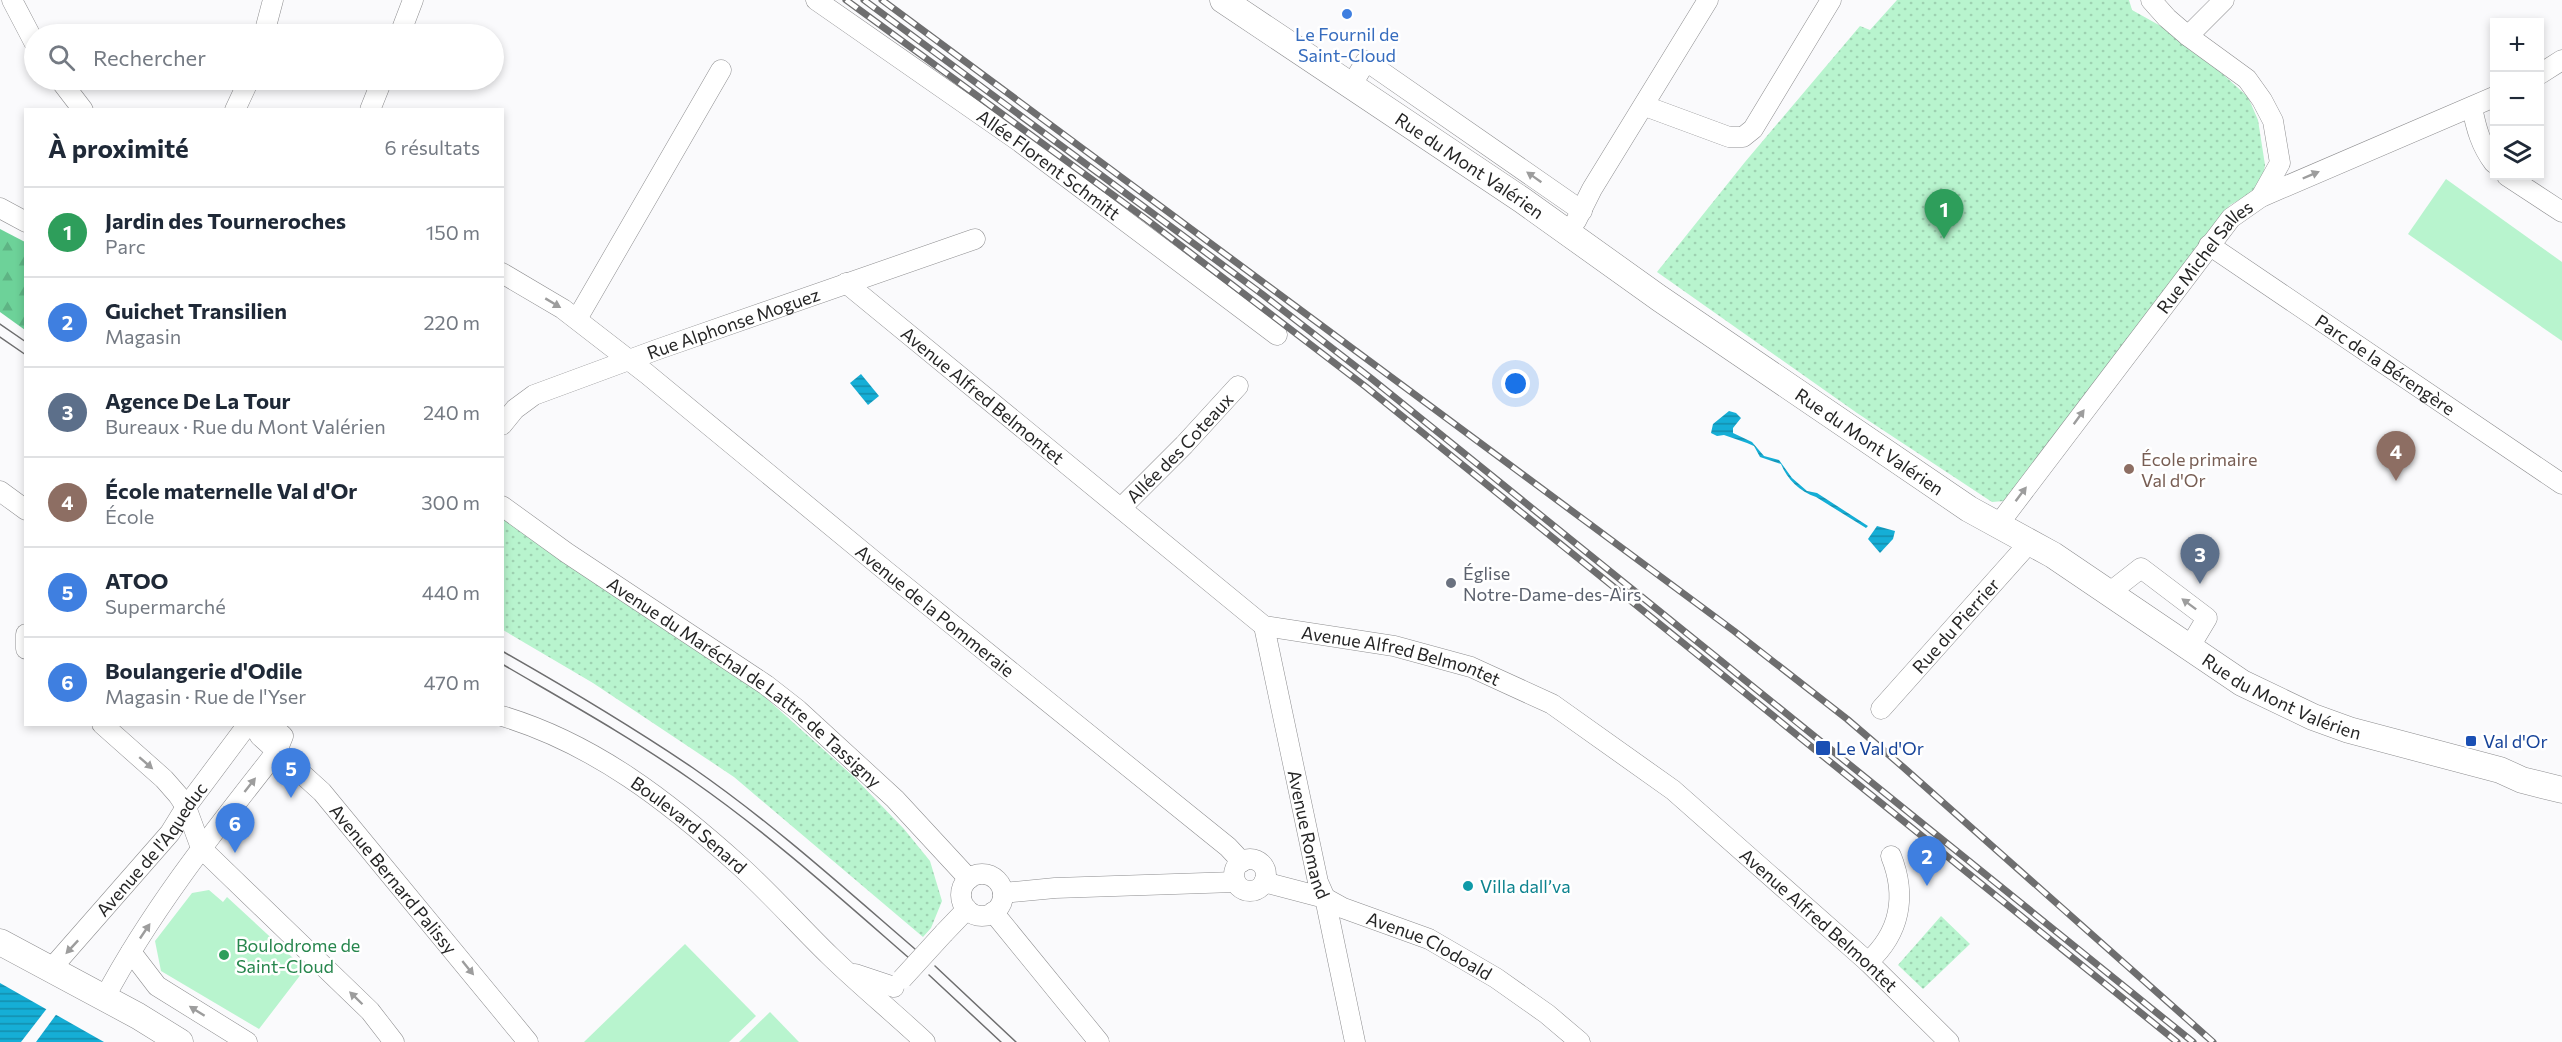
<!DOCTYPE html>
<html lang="fr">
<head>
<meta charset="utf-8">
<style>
  :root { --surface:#fff; --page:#f2f2f3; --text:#1f2937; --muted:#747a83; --line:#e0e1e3; --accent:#1a686b }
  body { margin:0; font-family:Commissioner,sans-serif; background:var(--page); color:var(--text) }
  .controls { position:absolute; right:18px; top:18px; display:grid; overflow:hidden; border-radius:0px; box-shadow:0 3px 9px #0003 }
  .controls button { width:54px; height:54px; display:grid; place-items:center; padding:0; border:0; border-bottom:2px solid var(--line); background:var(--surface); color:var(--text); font:30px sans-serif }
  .you { position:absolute; left:1516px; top:384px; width:21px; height:21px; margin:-15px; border:4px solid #fff; border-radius:50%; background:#1a73e8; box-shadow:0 0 0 9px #1a73e833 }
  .badge { display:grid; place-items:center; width:39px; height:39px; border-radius:50%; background:var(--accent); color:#fff; font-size:20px; font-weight:700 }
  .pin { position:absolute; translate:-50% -50px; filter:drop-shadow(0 2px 3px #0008) }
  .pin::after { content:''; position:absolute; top:32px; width:21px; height:18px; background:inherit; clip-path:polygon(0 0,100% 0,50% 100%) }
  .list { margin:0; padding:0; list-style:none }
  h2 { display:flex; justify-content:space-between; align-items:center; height:78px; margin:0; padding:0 24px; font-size:26px }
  h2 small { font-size:20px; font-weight:400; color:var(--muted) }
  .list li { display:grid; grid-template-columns:39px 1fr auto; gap:18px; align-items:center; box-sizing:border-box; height:90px; padding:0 24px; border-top:2px solid var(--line) }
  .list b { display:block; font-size:22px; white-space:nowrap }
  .list p { margin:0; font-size:20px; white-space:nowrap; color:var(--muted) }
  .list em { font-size:20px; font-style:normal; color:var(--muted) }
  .icon { flex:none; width:33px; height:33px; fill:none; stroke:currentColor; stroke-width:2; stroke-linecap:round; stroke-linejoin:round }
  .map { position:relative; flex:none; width:2562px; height:1042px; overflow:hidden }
  .search { position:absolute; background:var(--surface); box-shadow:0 3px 9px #0003; left:24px; top:24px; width:480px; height:66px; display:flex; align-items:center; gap:15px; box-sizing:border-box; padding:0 21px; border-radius:33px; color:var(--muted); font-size:22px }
  .panel { position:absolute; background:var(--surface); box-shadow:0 3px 9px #0003; left:24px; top:108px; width:480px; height:618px; border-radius:0px }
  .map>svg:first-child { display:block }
  .grass { fill:#b8f4ce }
  .forest { fill:url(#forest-firs) }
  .park { fill:url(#park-dots) }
  .water { fill:url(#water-rules) }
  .pier { fill:#fafafc }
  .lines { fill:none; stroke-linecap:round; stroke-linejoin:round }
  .minor-casing { stroke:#8d8d8f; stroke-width:21 }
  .major-casing { stroke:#8d8d8f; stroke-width:27 }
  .minor { stroke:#fff; stroke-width:20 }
  .major { stroke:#fff; stroke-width:26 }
  .tram { stroke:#6e6e6f; stroke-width:1.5 }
  .rail-casing { stroke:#6e6e6f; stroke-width:7 }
  .rail { stroke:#fff; stroke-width:4.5; stroke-dasharray:14; stroke-linecap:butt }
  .minor-bridge-casing { stroke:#8d8d8f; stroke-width:21; stroke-linecap:butt }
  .minor-bridge { stroke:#fff; stroke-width:20 }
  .oneway { fill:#9d9d9d }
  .shop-dot { fill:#3f7fe0; stroke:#fff; stroke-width:2 }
  .education-dot { fill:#8d6e63; stroke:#fff; stroke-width:2 }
  .worship-dot { fill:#6b7280; stroke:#fff; stroke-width:2 }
  .transit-dot { fill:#1a4fb4; stroke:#fff; stroke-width:2 }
  .culture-dot { fill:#0f9aa8; stroke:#fff; stroke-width:2 }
  .leisure-dot { fill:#2e9e5b; stroke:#fff; stroke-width:2 }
  .labels { text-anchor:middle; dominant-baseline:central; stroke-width:5; stroke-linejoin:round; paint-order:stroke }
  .shop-label { font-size:18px; fill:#366cbe; stroke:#fff }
  .street-label { font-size:18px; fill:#252525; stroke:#fff }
  .education-label { font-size:18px; fill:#785e54; stroke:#fff; text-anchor:start }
  .worship-label { font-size:18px; fill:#5b616d; stroke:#fff; text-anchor:start }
  .transit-label { font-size:18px; fill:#164399; stroke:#fff; text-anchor:start }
  .culture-label { font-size:18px; fill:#0d838f; stroke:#fff; text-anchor:start }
  .leisure-label { font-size:18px; fill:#27864d; stroke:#fff; text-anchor:start }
</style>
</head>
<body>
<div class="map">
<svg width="2562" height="1042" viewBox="0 0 2562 1042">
  <defs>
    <pattern id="forest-firs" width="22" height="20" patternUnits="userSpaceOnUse" patternTransform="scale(1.5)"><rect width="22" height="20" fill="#6dd299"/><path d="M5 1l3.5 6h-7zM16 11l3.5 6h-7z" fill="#5eb484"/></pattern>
    <pattern id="park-dots" width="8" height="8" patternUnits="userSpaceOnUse" patternTransform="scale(1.5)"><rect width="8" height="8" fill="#b8f4ce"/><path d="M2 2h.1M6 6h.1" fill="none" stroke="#9ed1b1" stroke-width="1.8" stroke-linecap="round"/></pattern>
    <pattern id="water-rules" width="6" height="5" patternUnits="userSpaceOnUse" patternTransform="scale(1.5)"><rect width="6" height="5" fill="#15aed6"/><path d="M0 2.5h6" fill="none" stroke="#138dad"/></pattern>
  </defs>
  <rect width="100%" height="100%" fill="#fafafc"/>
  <g class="grass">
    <path d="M 2446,179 L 2562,262 L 2562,341 L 2408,234 Z"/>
    <path d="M 209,890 L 223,902 L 227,897 L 305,969 L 259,1029 L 161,971 L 155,941 L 192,893 Z"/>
    <path d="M 685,944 L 756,1016 L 729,1042 L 584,1042 Z"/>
    <path d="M 770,1012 L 799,1042 L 739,1042 Z"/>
  </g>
  <path class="forest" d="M 0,229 L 25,242 L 25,330 L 0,312 Z"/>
  <g class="park">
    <path d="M 1897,0 L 2129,0 L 2132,10 L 2184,39 L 2248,97 L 2258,120 L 2265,165 L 2261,188 L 2230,205 L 2004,501 L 1992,502 L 1857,413 L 1657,272 L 1745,162 L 1860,26 L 1870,30 Z"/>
    <path d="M 503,518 L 757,690 L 854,777 L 904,829 L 930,861 L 942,901 L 931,928 L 923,937 L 734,777 L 593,683 L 503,630 Z"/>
    <path d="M 1941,916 L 1970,944 L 1923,989 L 1898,965 Z"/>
  </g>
  <g class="water">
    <path d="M 861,374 L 879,396 L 868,405 L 850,383 Z"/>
    <path d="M 1729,411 L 1736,413 L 1741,418 L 1733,428 L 1733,433 L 1752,442 L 1764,456 L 1779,460 L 1792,478 L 1807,491 L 1817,493 L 1868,526 L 1866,528 L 1816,497 C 1800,492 1787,479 1781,464 L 1760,457 L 1754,446 L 1747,443 L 1724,435 L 1717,436 L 1711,433 L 1713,424 Z"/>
    <path d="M 1877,526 L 1895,531 L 1893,539 L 1880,553 L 1868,539 Z"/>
    <path d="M 0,983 L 104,1042 L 0,1042 Z"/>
  </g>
  <path class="pier" d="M 48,1007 L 58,1012 L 36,1042 L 21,1042 Z"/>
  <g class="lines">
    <g class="minor-casing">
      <g id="minor">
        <path d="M 12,0 L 34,42"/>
        <path id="s1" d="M 816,0 L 1020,142 L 1277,335"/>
        <path d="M 2151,0 L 2167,18 L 2188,36 L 2247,79 L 2262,100 L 2273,121 L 2280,163 L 2261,197"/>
        <path d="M 264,34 L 273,0"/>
        <path d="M 400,34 L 413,0"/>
        <path d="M 2188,36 L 2224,0"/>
        <path d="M 2540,74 L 2562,60"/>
        <path d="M 60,80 L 83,110"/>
        <path d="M 1351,86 L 1366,61 L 1582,211"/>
        <path d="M 1645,106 L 1729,137 L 1743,137 L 1753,129 L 1831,0"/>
        <path d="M 2472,107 C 2476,128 2481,146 2494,163"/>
        <path d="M 235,110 L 249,80"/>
        <path d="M 370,110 L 382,80"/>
        <path d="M 2507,176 L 2562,212"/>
        <path d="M 0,208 L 26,222"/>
        <path d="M 1576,221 L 1592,189 L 1708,0"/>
        <path id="s2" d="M 2209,245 L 2562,484"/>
        <path id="s3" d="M 502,273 L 563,309 L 647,374 L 886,571 L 1228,847 L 1242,862"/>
        <path id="s4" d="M 846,283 L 1264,626 L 1394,646 L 1471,667 L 1552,704 L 1673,790 L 1868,962 L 1949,1042"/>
        <path d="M 577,319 L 721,70"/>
        <path id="s5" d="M 502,425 L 515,409 L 534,395 L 656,350 L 975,239"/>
        <path d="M 0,491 L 26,510"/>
        <path id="s6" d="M 502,506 L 567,553 L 766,685 L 798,710 L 895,799 L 969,879"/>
        <path id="s7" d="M 1121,508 L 1184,445 L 1238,386"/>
        <path id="s8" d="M 1998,525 L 2231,218 L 2261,197 L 2494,97"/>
        <path d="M 2109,593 L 2141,568 L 2207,618 L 2189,648"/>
        <path id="s9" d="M 1264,626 L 1318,882 L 1325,898 L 1355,1042"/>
        <path d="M 26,634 L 26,649"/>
        <path id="s10" d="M 1881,709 L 2030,542"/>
        <path id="s11" d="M 502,716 C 595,744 669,802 740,866 C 771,894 800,927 830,956 C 861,986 894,1013 925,1042"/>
        <path d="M 102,724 L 164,779 L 178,795 L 186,807 L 201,848 L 370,1011 L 394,1042"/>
        <path id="s12" d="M 253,724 L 260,736 L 322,792 L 528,1042"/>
        <circle cx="1250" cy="875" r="16"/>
        <circle cx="982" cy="895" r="21"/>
        <path id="s13" d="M 1264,882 L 1325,898 L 1343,908 L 1429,939 L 1496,978 L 1547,1014 L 1580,1042"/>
        <path d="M 1003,893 L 1055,888 L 1235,882"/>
        <path d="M 993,912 L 1099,1042"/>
        <path d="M 944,933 L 967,909"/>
        <path d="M 131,952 L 157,986 L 247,1042"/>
        <path d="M 1868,962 C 1900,933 1907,896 1891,856"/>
        <path id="s14" d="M 50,970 L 170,833 L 186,807 L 248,724"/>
        <path d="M 855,974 L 894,987"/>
        <path d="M 104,999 C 151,910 215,830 277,751 L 283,736 L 270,724"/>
      </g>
    </g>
    <g class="major-casing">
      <g id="major">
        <path id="s15" d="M 1223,0 L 1522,200 L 1659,298 L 1969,509 L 2053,555 L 2242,683 L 2313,717 L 2349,730 L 2500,770 L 2522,780 L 2562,790"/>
        <path d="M 0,942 L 138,1016 L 180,1042"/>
      </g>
    </g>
    <use href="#minor" class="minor"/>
    <use href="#major" class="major"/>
    <g class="tram">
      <path d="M 0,324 L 26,342"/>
      <path d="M 0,337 L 26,355"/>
      <path d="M 502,651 C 567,688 631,726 693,768 C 771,822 843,887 915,949"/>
      <path d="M 502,664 C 567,702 632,738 693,781 C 769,834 839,897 909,958"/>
      <path d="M 935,966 L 1016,1042"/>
      <path d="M 929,975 L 1001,1042"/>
    </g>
    <g class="rail-casing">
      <g id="rail">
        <path d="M 846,0 L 1146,219 L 1366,387 L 2177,1042"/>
        <path d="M 864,0 L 1262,294 L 1372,379 L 2193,1042"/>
        <path d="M 882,0 L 1734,631 L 1847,719 L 1903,767 L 2213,1042"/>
      </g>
    </g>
    <use href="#rail" class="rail"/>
    <g class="minor-bridge-casing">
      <path id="minor-bridge" d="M 902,979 L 944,933"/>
    </g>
    <use href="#minor-bridge" class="minor-bridge"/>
  </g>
  <defs><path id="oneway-solid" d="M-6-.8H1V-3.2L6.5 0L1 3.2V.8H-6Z" transform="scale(1.5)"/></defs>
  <g class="oneway">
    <use href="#oneway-solid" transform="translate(2311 175) rotate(-23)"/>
    <use href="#oneway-solid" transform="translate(1534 177) rotate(-145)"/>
    <use href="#oneway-solid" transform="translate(553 303) rotate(31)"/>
    <use href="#oneway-solid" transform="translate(2079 417) rotate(-54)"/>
    <use href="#oneway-solid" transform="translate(2021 494) rotate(-53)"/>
    <use href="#oneway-solid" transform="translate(2189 604) rotate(-143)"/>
    <use href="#oneway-solid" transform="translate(146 763) rotate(41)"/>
    <use href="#oneway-solid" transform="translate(250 785) rotate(-52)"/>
    <use href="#oneway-solid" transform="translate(145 931) rotate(-56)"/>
    <use href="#oneway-solid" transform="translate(72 947) rotate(133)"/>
    <use href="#oneway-solid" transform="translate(468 968) rotate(51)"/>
    <use href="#oneway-solid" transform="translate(356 998) rotate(-136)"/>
    <use href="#oneway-solid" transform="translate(197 1011) rotate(-148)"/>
  </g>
  <circle class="shop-dot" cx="1347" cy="14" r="6"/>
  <circle class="education-dot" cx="2129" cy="469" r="6"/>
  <circle class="worship-dot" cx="1451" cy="583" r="6"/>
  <g class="transit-dot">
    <rect x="2465" y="735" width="12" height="12" rx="3"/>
    <rect x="1815" y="740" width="16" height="16" rx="3"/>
  </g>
  <circle class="culture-dot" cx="1468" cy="886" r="6"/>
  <circle class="leisure-dot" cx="224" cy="955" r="6"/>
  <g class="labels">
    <g class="shop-label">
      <text x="1347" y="34">Le Fournil de<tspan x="1347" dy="21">Saint-Cloud</tspan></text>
    </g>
    <g class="street-label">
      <text stroke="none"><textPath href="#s1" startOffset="285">Allée Florent Schmitt</textPath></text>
      <text stroke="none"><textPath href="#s15" startOffset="297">Rue du Mont Valérien</textPath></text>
      <text stroke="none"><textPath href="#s8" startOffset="339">Rue Michel Salles</textPath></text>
      <text stroke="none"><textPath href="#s5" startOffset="256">Rue Alphonse Moguez</textPath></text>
      <text stroke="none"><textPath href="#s2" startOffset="213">Parc de la Bérengère</textPath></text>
      <text stroke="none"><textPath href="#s4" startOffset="177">Avenue Alfred Belmontet</textPath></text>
      <text stroke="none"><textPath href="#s15" startOffset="783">Rue du Mont Valérien</textPath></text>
      <text stroke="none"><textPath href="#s7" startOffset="84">Allée des Coteaux</textPath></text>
      <text stroke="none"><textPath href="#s3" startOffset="550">Avenue de la Pommeraie</textPath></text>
      <text stroke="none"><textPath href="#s10" startOffset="112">Rue du Pierrier</textPath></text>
      <text stroke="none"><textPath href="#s4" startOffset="681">Avenue Alfred Belmontet</textPath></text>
      <text stroke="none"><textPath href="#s6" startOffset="300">Avenue du Maréchal de Lattre de Tassigny</textPath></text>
      <text stroke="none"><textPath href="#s15" startOffset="1269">Rue du Mont Valérien</textPath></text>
      <text stroke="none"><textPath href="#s11" startOffset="218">Boulevard Senard</textPath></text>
      <text stroke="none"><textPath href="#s9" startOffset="213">Avenue Romand</textPath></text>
      <text stroke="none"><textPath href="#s14" startOffset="158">Avenue de l'Aqueduc</textPath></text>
      <text stroke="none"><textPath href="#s12" startOffset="210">Avenue Bernard Palissy</textPath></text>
      <text stroke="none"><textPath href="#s4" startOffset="1185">Avenue Alfred Belmontet</textPath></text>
      <text stroke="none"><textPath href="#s13" startOffset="178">Avenue Clodoald</textPath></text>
    </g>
    <g class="education-label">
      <text x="2141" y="459">École primaire<tspan x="2141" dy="21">Val d'Or</tspan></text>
    </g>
    <g class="worship-label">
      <text x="1463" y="573">Église<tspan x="1463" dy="21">Notre-Dame-des-Airs</tspan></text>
    </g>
    <g class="transit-label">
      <text x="2483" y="741">Val d'Or</text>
      <text x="1836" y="748">Le Val d'Or</text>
    </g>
    <g class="culture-label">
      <text x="1480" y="886">Villa dall’va</text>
    </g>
    <g class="leisure-label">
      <text x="236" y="945">Boulodrome de<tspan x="236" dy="21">Saint-Cloud</tspan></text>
    </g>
  </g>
</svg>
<div class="controls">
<button>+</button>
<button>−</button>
<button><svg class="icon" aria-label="layers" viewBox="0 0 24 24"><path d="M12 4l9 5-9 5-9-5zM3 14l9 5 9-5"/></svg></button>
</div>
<div class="you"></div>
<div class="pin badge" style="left:1944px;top:239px;background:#2e9e5b">1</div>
<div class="pin badge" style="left:1927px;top:886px;background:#3f7fe0">2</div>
<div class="pin badge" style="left:2200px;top:584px;background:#5c6f8a">3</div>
<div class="pin badge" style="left:2396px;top:481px;background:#8d6e63">4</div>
<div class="pin badge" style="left:291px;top:798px;background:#3f7fe0">5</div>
<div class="pin badge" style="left:235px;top:853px;background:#3f7fe0">6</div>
<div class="search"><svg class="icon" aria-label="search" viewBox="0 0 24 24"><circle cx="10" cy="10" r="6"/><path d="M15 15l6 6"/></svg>Rechercher</div>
<section class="panel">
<h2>À proximité<small>6 résultats</small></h2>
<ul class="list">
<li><span class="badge" style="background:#2e9e5b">1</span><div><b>Jardin des Tourneroches</b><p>Parc</p></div><em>150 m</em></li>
<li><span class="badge" style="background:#3f7fe0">2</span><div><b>Guichet Transilien</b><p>Magasin</p></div><em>220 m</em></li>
<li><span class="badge" style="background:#5c6f8a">3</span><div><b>Agence De La Tour</b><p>Bureaux · Rue du Mont Valérien</p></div><em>240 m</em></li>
<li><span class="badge" style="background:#8d6e63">4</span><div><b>École maternelle Val d'Or</b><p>École</p></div><em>300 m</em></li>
<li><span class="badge" style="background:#3f7fe0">5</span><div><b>ATOO</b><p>Supermarché</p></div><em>440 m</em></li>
<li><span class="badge" style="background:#3f7fe0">6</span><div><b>Boulangerie d'Odile</b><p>Magasin · Rue de l'Yser</p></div><em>470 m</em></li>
</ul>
</section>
</div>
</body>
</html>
